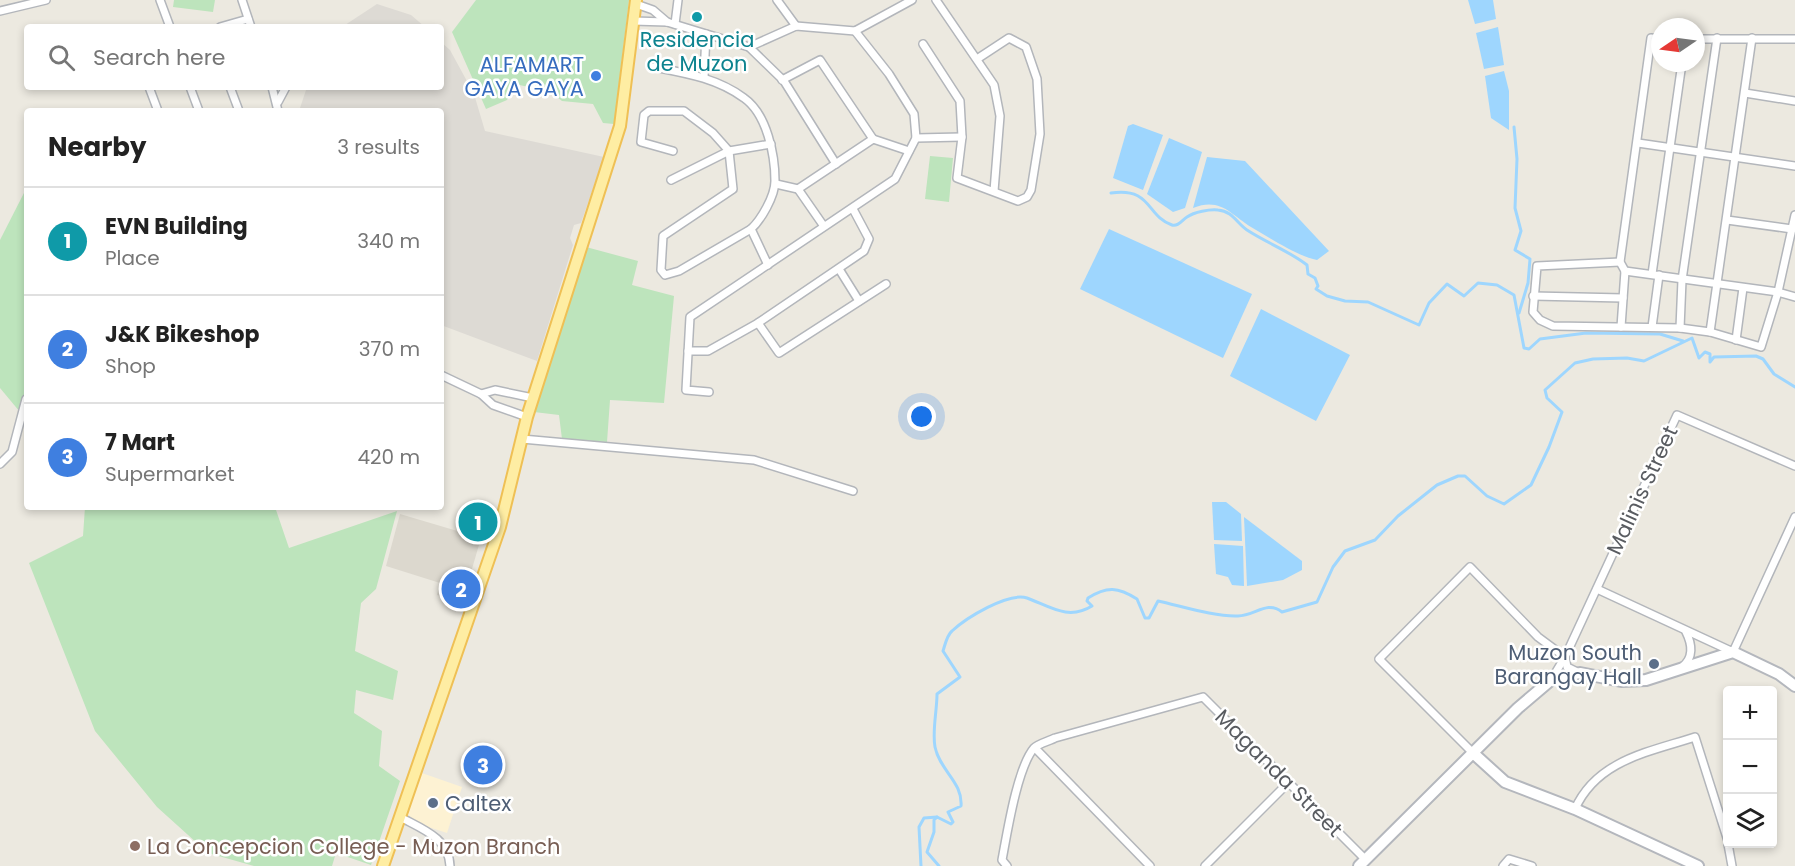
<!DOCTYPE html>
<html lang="en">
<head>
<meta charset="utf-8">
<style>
  :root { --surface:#fff; --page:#f2f2f2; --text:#222; --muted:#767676; --line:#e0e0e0; --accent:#e6352b }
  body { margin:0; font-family:Poppins,sans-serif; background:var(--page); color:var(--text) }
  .controls { position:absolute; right:18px; bottom:18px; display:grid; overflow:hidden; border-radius:6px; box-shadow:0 3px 9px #0003 }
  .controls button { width:54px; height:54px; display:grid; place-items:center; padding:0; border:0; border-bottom:2px solid var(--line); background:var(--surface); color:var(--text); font:30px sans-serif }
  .compass { position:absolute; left:1651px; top:18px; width:54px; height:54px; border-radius:50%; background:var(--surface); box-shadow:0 3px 9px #0003; rotate:257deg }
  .you { position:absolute; left:922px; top:417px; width:21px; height:21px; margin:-15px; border:4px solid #fff; border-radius:50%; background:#1a73e8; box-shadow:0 0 0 9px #1a73e833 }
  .badge { display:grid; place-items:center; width:39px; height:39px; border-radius:50%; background:var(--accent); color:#fff; font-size:20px; font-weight:700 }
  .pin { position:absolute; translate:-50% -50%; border:3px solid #fff; box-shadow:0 2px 6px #0006 }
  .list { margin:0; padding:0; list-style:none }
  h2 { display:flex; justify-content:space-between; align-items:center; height:78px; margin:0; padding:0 24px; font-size:26px }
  h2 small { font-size:20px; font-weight:400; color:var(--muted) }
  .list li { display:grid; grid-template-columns:39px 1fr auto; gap:18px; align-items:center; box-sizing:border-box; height:108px; padding:0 24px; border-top:2px solid var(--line) }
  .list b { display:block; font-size:22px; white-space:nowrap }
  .list p { margin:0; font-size:20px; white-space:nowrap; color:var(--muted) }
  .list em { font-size:20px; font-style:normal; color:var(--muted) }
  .icon { flex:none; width:33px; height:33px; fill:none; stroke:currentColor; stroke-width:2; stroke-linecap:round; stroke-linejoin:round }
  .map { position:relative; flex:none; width:1795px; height:866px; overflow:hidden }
  .search { position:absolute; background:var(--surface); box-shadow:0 3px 9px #0003; left:24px; top:24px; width:420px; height:66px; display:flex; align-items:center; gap:15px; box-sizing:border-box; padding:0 21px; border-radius:6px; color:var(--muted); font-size:22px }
  .panel { position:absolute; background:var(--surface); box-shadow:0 3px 9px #0003; left:24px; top:108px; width:420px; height:402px; border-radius:6px }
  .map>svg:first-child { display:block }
  .commercial { fill:#fdf2d3 }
  .industrial { fill:#dddad4 }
  .education { fill:#dcd8ce }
  .green { fill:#bde4bc }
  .water { fill:#9ed6fe }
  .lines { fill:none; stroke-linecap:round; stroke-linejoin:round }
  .stream { stroke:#9ed6fe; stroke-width:3 }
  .street-casing { stroke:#b3b6bb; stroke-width:10 }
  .secondary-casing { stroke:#b4b7bd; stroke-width:14 }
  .primary-casing { stroke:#efc055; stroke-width:14 }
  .street { stroke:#fff; stroke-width:7 }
  .secondary { stroke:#fff; stroke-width:10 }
  .primary { stroke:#feeda3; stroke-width:10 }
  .culture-dot { fill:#0f9aa8; stroke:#fff; stroke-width:2 }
  .shop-dot { fill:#3f7fe0; stroke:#fff; stroke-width:2 }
  .service-dot { fill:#5c6f8a; stroke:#fff; stroke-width:2 }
  .education-dot { fill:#8d6e63; stroke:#fff; stroke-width:2 }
  .labels { text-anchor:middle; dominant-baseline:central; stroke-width:5; stroke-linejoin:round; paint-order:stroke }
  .culture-label { font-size:21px; fill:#0d838f; stroke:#fff }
  .shop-label { font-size:21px; fill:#366cbe; stroke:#fff; text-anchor:end }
  .street-label { font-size:21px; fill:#595c61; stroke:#fff }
  .service-label { font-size:21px; fill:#4e5e75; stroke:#fff; text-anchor:end }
  .education-label { font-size:21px; fill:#785e54; stroke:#fff; text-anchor:start }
</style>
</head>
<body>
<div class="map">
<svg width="1795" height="866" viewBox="0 0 1795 866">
  <rect width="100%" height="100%" fill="#ece9e0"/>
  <path class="commercial" d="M 419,772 L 462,787 L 447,833 L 404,819 Z"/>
  <g class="industrial">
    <path d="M 377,4 L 411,15 L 425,27 L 342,27 Z"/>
    <path d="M 441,42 L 450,50 L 474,94 L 485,131 L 604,157 L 581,223 L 574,225 L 570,238 L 573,245 L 537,361 L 441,325 L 441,111 L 299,111 L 307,87 L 441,87 Z"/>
  </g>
  <path class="education" d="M 400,514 L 481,538 L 462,603 L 437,595 L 440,583 L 386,566 Z"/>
  <g class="green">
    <path d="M 174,0 L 215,0 L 213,12 L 173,7 Z"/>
    <path d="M 476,0 L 629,0 L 614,124 L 603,123 L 593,104 L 562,101 L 551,92 L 515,84 L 507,100 L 486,109 L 452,32 Z"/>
    <path d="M 930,156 L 953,158 L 949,202 L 925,199 Z"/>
    <path d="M 27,187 L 27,381 L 20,412 L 0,388 L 0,240 Z"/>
    <path d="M 586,247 L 638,261 L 632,285 L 674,296 L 664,403 L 610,400 L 607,442 L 562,439 L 559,415 L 534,412 Z"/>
    <path d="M 85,507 L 275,507 L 289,548 L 397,511 L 376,589 L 361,603 L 355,651 L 398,671 L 393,700 L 356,690 L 354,713 L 382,731 L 379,766 L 400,781 L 371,865 L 336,853 L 332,866 L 254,866 L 208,853 L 157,807 L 95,731 L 29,563 L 83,536 Z"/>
  </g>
  <g class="water">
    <path d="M 1468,0 L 1493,0 L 1496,19 L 1475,24 Z"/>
    <path d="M 1498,27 L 1504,65 L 1484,69 L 1476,33 Z"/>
    <path d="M 1504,71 L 1509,91 L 1509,130 L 1491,118 L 1485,76 Z"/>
    <path d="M 1133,124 L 1163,135 L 1143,190 L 1113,178 L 1128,126 Z"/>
    <path d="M 1169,138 L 1202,152 L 1185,208 L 1173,212 L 1147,194 Z"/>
    <path d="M 1207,157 L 1245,161 L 1329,251 L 1317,260 C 1299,257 1268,237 1251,227 C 1231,215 1221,197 1193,208 Z"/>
    <path d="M 1109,229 L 1252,294 L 1223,358 L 1080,289 Z"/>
    <path d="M 1261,309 L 1350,355 L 1316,421 L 1230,376 Z"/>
    <path d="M 1212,502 L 1226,502 L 1241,514 L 1242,541 L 1214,540 Z"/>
    <path d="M 1244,517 L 1302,561 L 1302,570 L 1283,580 L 1247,586 Z"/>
    <path d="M 1214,544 L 1243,546 L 1244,586 L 1232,585 L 1228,577 L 1216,574 Z"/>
  </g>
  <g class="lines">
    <g class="stream">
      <path d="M 1514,127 L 1517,159 L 1515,208 L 1521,231 L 1515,250 L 1530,259 L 1528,283 L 1519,313"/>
      <path d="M 1111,193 C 1152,187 1146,216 1172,225 C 1178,227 1182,220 1187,217 C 1194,212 1210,209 1218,210 C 1232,211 1237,223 1247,230 C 1267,243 1289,251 1307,265 L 1308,274 L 1315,278 L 1318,286 L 1316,289 L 1327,296 L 1345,301 L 1368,302 L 1419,325 L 1429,303 L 1447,284 L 1464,296 L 1478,283 L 1497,285 L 1514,295 L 1524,348 L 1529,349 L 1540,339 L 1586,333 L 1660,334 L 1683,341"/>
      <path d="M 921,866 L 919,827 L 924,818 L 937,817"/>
      <path d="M 939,866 L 927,852 L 934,832 L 934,820 L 937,817 L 951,824 L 953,822 L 948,812 L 961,806 C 963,782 940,771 935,747 C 932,731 937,711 937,694 L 960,677 L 943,651 C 945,645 947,635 952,631 C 966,618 1008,592 1027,598 C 1049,606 1068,621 1092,606 L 1087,601 L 1088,598 C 1107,586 1118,587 1137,599 L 1145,618 L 1149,618 L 1158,601 C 1181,606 1215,617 1238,616 C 1255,616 1267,600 1282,612 L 1317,602 L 1333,567 L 1345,551 L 1375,540 L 1398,516 L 1437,485 L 1458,476 L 1465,476 L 1487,496 L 1504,504 L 1531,485 L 1549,447 L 1562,412 L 1547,398 L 1545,390 L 1575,363 L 1593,359 L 1627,358 L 1644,361 L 1692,338 L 1699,358 L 1705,352 L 1710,354 L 1710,362 L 1714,357 L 1756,356 L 1763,359 L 1774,374 L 1795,387"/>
    </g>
    <g class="street-casing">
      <g id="street">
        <path d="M 160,0 L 170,27"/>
        <path d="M 242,0 L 251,27"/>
        <path d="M 777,0 L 796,26"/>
        <path d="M 936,0 L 994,85 L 1000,116 L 994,191"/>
        <path d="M 636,4 L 653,10 L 667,22"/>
        <path d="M 0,11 L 46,0"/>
        <path d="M 633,21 L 667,22 L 749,47 L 796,26 L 855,31 L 912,0"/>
        <path d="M 675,24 L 678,0"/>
        <path d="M 220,27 L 248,19"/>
        <path d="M 1696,39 L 1795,39"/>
        <path d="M 923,44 L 960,101 L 962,137 L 957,178 L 1018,201 L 1027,197 L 1031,190 L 1040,134 L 1037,79 L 1026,47 L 1009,38 L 977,59"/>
        <path d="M 749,47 L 784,81 L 836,164"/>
        <path d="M 654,67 C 685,73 717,78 744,98 C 767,114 775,155 775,181 C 775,196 761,220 751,229 L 679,271 L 665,275 L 661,270 L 663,236 L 733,189 L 729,151 L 713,133 L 684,111 L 649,111 L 644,115 L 641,142 L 673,151"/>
        <path d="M 704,77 L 706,34"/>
        <path d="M 782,80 L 820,60 L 873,139"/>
        <path d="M 149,87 L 158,111"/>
        <path d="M 190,87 L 199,111"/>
        <path d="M 230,87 L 239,111"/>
        <path d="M 272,87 L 278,111"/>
        <path d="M 1745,93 L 1795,101"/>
        <path d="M 278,102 L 286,87"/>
        <path d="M 916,138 L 962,137"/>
        <path d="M 1638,143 L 1795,166"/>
        <path d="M 671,180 L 729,151 L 771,144"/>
        <path d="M 776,184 L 798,189"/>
        <path d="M 1727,220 L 1792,229"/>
        <path d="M 823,225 L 798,189 L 873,139 L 909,151"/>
        <path d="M 751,229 L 768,265"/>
        <path d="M 1620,262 L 1537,266 L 1533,312 L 1540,320 L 1553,326 L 1680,328 L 1710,332 L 1761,347 L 1778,292 L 1795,215"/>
        <path d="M 839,269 L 859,301"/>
        <path d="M 1625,271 L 1778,292 L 1795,297"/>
        <path d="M 1652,274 L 1682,63"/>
        <path d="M 1533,296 L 1623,298"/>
        <path d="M 758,323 L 779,353 L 886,284"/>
        <path d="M 1621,327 L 1625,271 L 1620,262 L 1651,38 L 1660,39"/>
        <path d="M 1652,327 L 1659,275"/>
        <path d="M 1680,328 L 1682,280 L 1717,38"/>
        <path d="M 1710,332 L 1752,38"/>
        <path d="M 1736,340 L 1743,288"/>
        <path d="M 688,351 L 708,351 L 758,323 L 864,251 L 869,239 L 853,209"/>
        <path d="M 441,375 L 481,394 L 493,405 L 527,417"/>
        <path d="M 709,392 L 686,390 L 690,317 L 895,179 L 916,138 L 914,114 L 889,74 L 855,31"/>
        <path d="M 481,394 L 495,390 L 533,398"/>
        <path d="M 522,439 L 754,460 L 853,491"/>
        <path d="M 0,464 L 12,452 L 26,399"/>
        <path d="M 1597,589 L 1733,652 L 1795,517"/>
        <path d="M 1682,667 C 1694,658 1692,644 1686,632"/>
        <path d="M 1551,680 L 1565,657 L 1677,415 L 1795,466"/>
        <path d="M 1035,748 L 1150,866"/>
        <path d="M 1473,753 L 1379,659 L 1470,567 L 1538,637 L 1565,657 L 1567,667 L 1579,673"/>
        <path d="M 1575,809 C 1597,760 1649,752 1695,737 L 1728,841"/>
        <path d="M 400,817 C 422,829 449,838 450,866"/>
        <path d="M 1728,844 L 1732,866"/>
        <path d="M 1007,866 L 1002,860 C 1007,834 1017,768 1034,748 C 1038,744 1049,741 1055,738 L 1203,697 L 1366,860"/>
        <path d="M 1205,866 L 1289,782"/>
        <path d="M 1503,866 L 1509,859 L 1532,866"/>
      </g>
    </g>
    <g class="secondary-casing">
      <g id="secondary">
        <path d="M 1473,753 L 1505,782 L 1575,809 L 1698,866"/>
        <path d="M 1359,866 L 1518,708 L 1551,680 L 1580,673 L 1621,681 L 1646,680 L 1733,652 L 1779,674 L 1795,686"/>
      </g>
    </g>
    <g class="primary-casing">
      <path id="primary" d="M 383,866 L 500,527 L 527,417 L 620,126 L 636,0"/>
    </g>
    <use href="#street" class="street"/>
    <use href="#secondary" class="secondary"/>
    <use href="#primary" class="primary"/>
  </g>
  <circle class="culture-dot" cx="697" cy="17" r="6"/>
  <circle class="shop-dot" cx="596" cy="76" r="6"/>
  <g class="service-dot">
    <circle cx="1654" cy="664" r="6"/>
    <circle cx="433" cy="803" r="6"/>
  </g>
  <circle class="education-dot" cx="135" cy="846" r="6"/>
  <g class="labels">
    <g class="culture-label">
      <text x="697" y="39">Residencia<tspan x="697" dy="24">de Muzon</tspan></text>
    </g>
    <g class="shop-label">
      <text x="584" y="64">ALFAMART<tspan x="584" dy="24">GAYA GAYA</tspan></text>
    </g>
    <g class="street-label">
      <text transform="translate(1642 490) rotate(-65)">Malinis Street</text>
      <text transform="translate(1279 773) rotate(45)">Maganda Street</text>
    </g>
    <g class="service-label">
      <text x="1642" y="652">Muzon South<tspan x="1642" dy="24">Barangay Hall</tspan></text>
      <text x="445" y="803" text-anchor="start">Caltex</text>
    </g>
    <g class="education-label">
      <text x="147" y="846">La Concepcion College - Muzon Branch</text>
    </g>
  </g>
</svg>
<div class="controls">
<button>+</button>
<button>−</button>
<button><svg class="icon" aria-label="layers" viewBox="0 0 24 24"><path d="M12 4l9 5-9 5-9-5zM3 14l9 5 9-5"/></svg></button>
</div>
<svg class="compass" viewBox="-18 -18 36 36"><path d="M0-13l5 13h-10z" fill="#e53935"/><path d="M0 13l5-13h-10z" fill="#767676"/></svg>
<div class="you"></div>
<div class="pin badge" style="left:478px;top:522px;background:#0f9aa8">1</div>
<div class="pin badge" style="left:461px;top:589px;background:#3f7fe0">2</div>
<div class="pin badge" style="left:483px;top:765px;background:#3f7fe0">3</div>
<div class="search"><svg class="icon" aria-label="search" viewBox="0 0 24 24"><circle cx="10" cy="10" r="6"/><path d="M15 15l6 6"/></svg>Search here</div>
<section class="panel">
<h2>Nearby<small>3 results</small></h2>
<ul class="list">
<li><span class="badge" style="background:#0f9aa8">1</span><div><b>EVN Building</b><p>Place</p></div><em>340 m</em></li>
<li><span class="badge" style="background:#3f7fe0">2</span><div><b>J&amp;K Bikeshop</b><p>Shop</p></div><em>370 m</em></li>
<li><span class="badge" style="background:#3f7fe0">3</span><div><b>7 Mart</b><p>Supermarket</p></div><em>420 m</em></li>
</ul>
</section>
</div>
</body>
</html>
